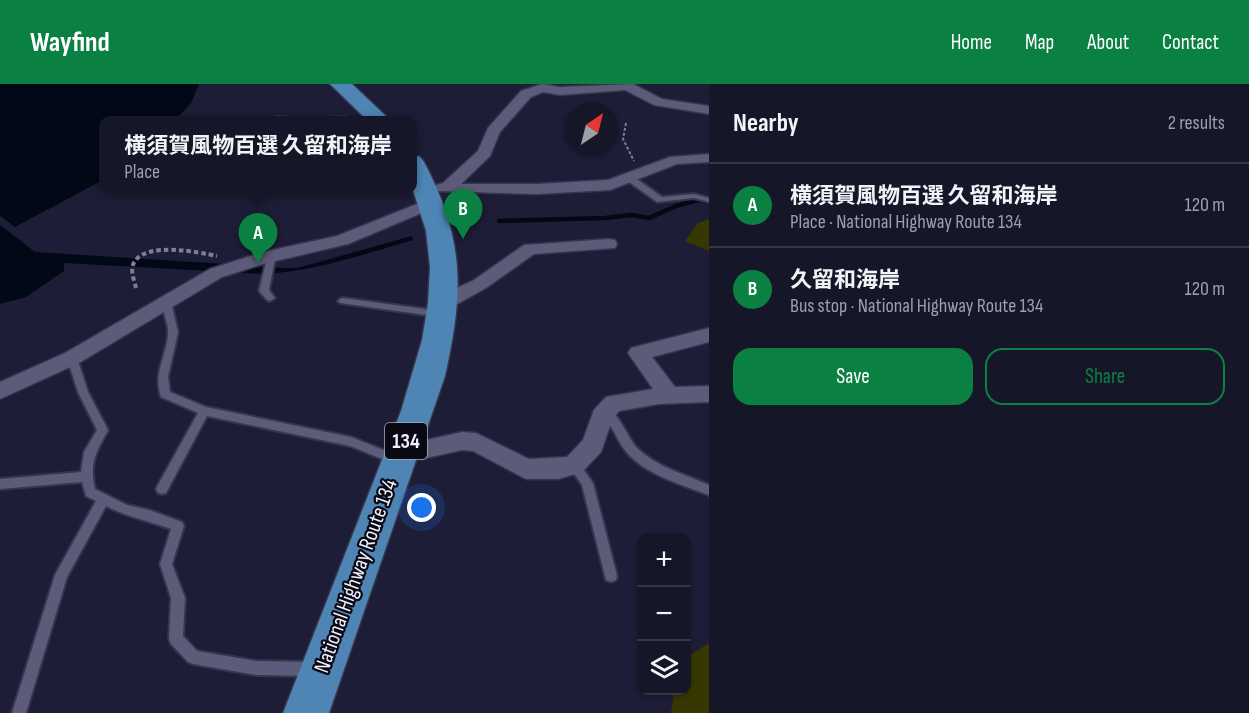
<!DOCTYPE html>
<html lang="en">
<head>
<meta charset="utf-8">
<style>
  :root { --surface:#161629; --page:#232335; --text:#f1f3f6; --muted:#9e9fa8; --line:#353546; --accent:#0b8043 }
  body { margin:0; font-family:"Sofia Sans Condensed","Noto Sans JP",sans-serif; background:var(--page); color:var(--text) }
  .controls { position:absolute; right:18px; bottom:18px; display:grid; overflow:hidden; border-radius:12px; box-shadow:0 2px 4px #0004 }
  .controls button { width:54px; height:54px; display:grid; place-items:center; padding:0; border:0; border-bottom:2px solid var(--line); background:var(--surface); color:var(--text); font:30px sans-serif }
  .compass { position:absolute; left:565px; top:18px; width:54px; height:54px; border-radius:50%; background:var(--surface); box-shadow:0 2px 4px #0004; rotate:35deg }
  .you { position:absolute; left:422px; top:424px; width:21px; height:21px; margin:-15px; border:4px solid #fff; border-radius:50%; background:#1a73e8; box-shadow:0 0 0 9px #1a73e833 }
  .badge { display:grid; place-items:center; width:39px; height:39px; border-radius:50%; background:var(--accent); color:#fff; font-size:20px; font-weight:700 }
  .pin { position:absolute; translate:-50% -50px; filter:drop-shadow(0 2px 3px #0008) }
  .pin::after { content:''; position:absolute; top:32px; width:21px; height:18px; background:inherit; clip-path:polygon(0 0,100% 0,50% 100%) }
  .popup { position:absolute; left:99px; top:32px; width:318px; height:78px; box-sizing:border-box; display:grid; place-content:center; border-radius:12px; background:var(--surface); filter:drop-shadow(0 2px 4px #0005); font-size:20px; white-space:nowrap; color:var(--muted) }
  .popup b { font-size:22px; color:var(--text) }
  .popup::after { content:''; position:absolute; left:50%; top:100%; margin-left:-12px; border:12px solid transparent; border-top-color:var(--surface) }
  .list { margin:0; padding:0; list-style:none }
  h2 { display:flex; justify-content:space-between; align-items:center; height:78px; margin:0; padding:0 24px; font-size:26px }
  h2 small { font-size:20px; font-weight:400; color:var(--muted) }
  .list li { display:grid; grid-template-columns:39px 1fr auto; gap:18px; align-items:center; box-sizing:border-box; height:84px; padding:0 24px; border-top:2px solid var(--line) }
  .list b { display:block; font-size:22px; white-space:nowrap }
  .list p { margin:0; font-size:20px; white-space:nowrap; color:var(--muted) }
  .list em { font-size:20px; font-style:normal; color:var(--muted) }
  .actions { display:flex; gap:12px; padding:18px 24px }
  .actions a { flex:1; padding:14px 0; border:2px solid var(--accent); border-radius:18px; text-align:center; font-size:21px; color:var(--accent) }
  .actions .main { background:var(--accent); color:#fff }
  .icon { flex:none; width:33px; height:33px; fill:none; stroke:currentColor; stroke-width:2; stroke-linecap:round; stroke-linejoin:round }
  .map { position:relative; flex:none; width:709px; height:629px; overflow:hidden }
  header { display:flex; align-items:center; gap:36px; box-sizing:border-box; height:84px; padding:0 30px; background:var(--accent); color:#fff }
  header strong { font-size:28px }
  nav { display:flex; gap:33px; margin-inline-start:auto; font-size:21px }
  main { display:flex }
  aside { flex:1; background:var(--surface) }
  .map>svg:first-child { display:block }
  .green { fill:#363800 }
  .water { fill:#000915 }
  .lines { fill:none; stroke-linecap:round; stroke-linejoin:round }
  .stream { stroke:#000915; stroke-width:4.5 }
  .service-casing { stroke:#37354a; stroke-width:4 }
  .minor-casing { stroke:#37354a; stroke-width:3 }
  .trunk-casing { stroke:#37354a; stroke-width:3 }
  .path-far1 { stroke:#7f7e93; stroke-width:2; stroke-dasharray:3 2; stroke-linecap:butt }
  .path { stroke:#7f7e93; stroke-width:4; stroke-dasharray:4.5 3; stroke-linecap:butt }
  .service { fill:#5c5c7a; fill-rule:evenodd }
  .minor { fill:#5c5c7a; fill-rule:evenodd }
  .trunk { fill:#4e85b4; fill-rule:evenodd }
  .labels { text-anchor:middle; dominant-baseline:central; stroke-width:4.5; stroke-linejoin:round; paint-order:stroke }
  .shield { fill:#090914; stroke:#aaaab8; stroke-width:1.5 }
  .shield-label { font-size:21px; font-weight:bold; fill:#efeffe }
  .street-label { font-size:22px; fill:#efeffe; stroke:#090914 }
</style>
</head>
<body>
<header>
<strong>Wayfind</strong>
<nav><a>Home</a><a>Map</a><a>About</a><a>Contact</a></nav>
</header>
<main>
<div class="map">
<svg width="709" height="629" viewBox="0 0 709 629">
  <rect width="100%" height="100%" fill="#1e1d37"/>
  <g class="green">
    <path d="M 709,135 L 709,167 L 685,157 L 698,139 Z"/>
    <path d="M 709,559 L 709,629 L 671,629 L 674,607 L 686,606 L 687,573 Z"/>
  </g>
  <g class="water">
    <path d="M 0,0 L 199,0 L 191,19 L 175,36 L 104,36 L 103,96 L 15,143 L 0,132 Z"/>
    <path d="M 0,141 L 35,168 L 286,184 L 297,184 L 412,152 L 413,156 C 365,170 316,187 265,190 L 64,179 L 64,187 L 26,213 L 0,220 Z"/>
  </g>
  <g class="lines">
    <path class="stream" d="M 499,137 L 605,134 L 631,131 L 649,134 L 676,122 L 698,116 L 709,118"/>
    <g class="service-casing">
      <g id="service">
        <path d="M 277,33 L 290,34 L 293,36 L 275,36 L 274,35 Z"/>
        <path d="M 345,33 L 352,36 L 322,36 L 325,34 Z"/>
        <path d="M 625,91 L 631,91 L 662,113 L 694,110 L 709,114 L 709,118 L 694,114 L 657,118 L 625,95 Z"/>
        <path d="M 272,167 L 276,170 L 269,206 L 275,214 L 270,217 L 267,216 L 259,207 L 268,170 Z"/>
        <path d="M 343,214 L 440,227 L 445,230 L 440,233 L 340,219 L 338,217 L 340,215 Z"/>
        <path d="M 166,215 L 171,218 L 178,248 L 168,293 L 170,308 L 206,323 L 351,353 L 401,373 L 403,376 L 401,379 L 397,381 L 350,362 L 207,332 L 166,409 L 162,410 L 158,409 L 156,405 L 158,401 L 198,329 L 161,313 C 152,287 169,269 168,246 C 167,237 163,227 161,218 Z"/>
        <path d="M 72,270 L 77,274 L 88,308 L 108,346 C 96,369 89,378 95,405 L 127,421 L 149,426 L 182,438 L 184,442 L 172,480 L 185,514 L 183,552 L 197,567 L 256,577 L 314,578 L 319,580 L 321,585 L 319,590 L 314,592 L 256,591 L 193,580 L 188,578 L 171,560 L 169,555 L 171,514 L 160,480 L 171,445 C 149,437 127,433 106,422 L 67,493 L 26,629 L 12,629 L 55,491 L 96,417 L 86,412 L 82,398 L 0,405 L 0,395 L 81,388 L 84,368 L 97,346 L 78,308 L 67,274 Z"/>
        <path d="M 605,324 C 621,330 626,352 637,364 C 657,383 684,390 709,401 L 709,411 C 682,401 650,392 629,371 C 621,363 617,352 611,343 C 608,338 603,333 600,328 L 601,325 Z"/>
        <path d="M 574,376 L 578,378 L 593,399 L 617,492 L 616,496 L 611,498 L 606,496 L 605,492 L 582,401 L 568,381 L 570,378 Z"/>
      </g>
    </g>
    <g class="minor-casing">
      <g id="minor">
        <path d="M 542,0 L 560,3 L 633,0 L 662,15 L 709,22 L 709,30 L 654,21 L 625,6 L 560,11 L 543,8 L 531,13 L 500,48 L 490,72 L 461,100 L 537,100 L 608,96 L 670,73 L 709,70 L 709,78 L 677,80 L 610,106 L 537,110 L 436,107 L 433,104 L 436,101 L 443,99 L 478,67 L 488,44 L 521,7 Z"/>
        <path d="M 432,114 L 440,119 L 438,122 L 348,160 L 263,180 L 222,193 L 79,279 L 0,315 L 0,298 L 65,269 L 210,185 L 263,168 L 337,152 Z"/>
        <path d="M 609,155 L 615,156 L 617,160 L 615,164 L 534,170 L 486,204 L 450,224 L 443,226 L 436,224 L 434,219 L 436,214 L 474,196 L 524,161 Z"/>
        <path d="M 709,244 L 709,258 L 652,273 L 675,303 L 709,302 L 709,318 L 659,320 L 619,327 L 612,336 L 601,368 L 582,388 L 558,395 L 526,395 L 473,367 L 462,366 L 422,375 L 396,368 L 393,361 L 396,354 L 404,352 L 422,357 L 462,348 L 476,349 L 529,375 L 567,373 L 583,356 L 594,326 L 606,313 L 653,305 L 628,269 L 631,264 Z"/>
      </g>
    </g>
    <g class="trunk-casing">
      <g id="trunk">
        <path d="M 330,0 L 352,0 L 390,36 L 367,36 Z"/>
        <path d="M 412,71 L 420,73 L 424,78 C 465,156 464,207 445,292 L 329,629 L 283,629 L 401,327 L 422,256 L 428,219 L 430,183 L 426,147 L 412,103 Z"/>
      </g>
    </g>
    <path class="path-far1" d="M 626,39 L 623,55 L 634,77"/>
    <path class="path" d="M 136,204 C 134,195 129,185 135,177 C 148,158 198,168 217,172"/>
    <use href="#service" class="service"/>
    <use href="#minor" class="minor"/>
    <use href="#trunk" class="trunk"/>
  </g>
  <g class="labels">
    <rect class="shield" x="385" y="339" width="42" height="36" rx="4.5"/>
    <g class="shield-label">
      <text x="406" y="357">134</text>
    </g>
    <g class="street-label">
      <text transform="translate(356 492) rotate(-70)">National Highway Route 134</text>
    </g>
  </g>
</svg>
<div class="controls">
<button>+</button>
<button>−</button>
<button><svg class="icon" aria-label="layers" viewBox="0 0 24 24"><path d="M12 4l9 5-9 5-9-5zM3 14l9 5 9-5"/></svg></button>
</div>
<svg class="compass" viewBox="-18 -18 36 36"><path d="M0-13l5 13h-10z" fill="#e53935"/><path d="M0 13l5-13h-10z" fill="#9e9fa8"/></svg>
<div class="you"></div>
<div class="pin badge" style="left:258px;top:179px">A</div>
<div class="popup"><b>横須賀風物百選 久留和海岸</b>Place</div>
<div class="pin badge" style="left:463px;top:155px">B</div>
</div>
<aside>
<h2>Nearby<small>2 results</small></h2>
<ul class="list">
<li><span class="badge">A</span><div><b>横須賀風物百選 久留和海岸</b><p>Place · National Highway Route 134</p></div><em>120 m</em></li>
<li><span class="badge">B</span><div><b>久留和海岸</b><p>Bus stop · National Highway Route 134</p></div><em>120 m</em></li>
</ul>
<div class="actions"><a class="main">Save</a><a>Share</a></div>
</aside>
</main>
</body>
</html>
